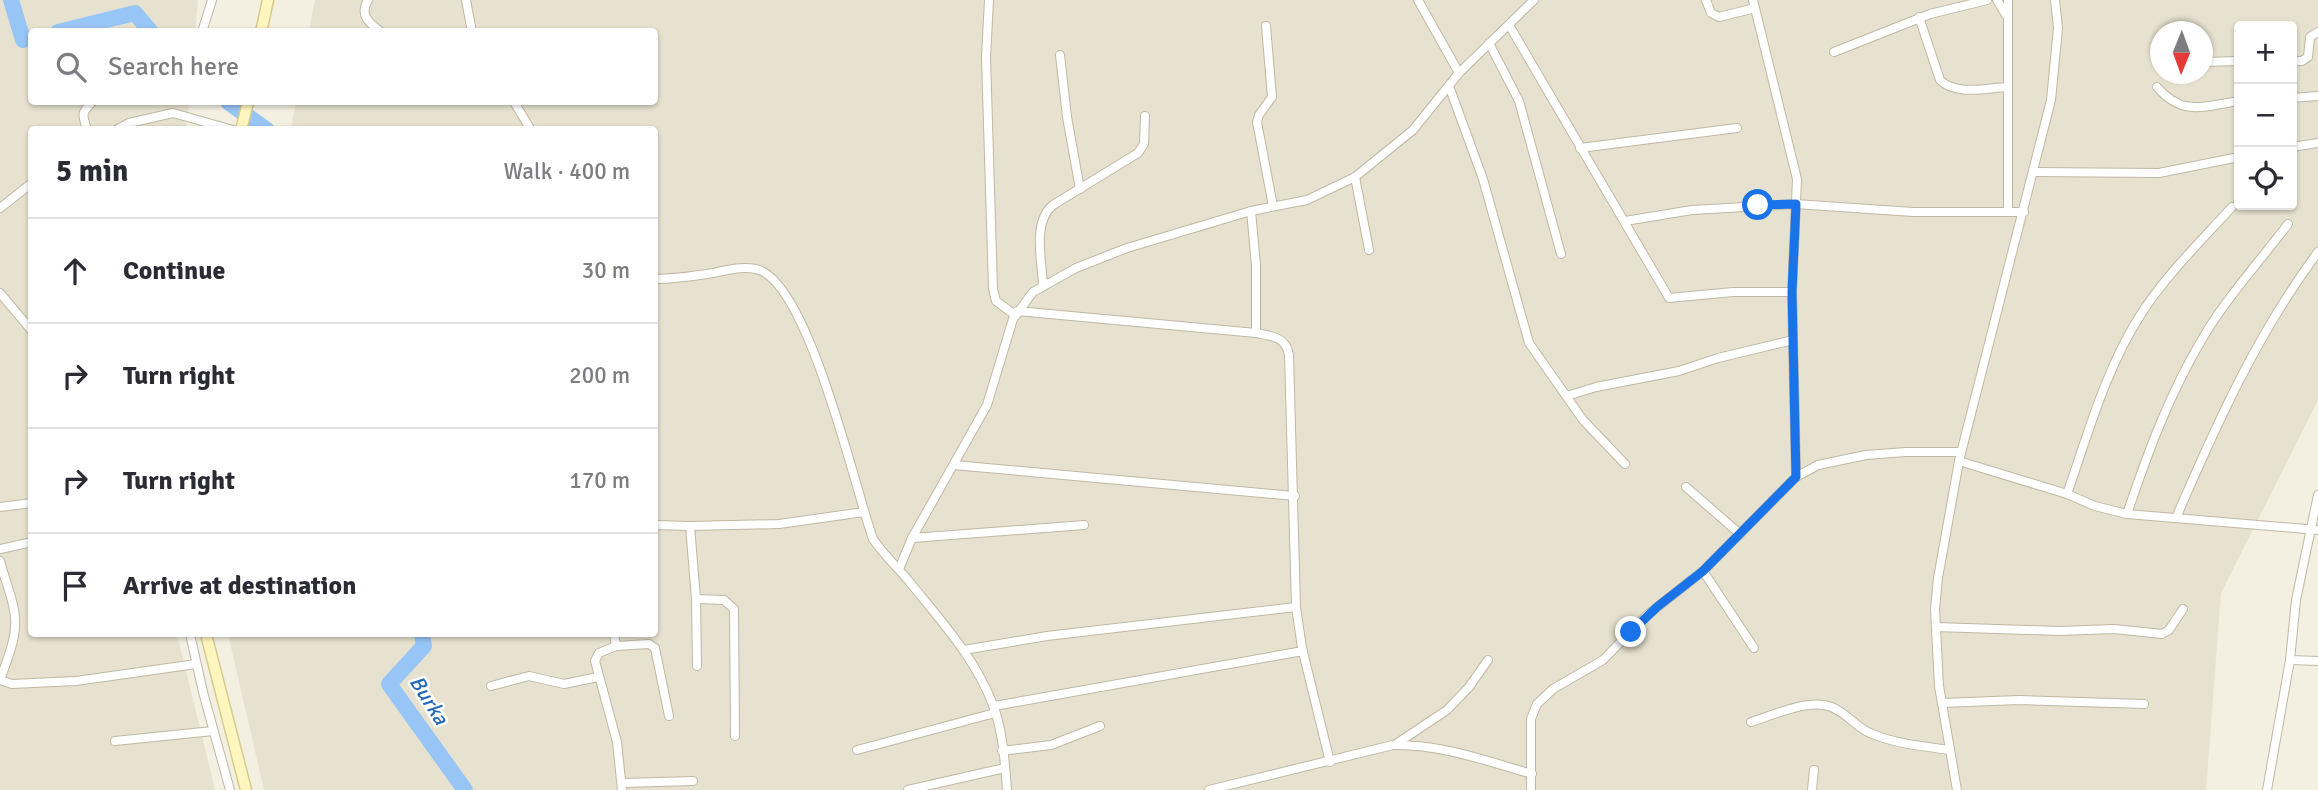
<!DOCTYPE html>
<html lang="en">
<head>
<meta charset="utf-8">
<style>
  :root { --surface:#fff; --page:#f7f7f7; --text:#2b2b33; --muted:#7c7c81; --line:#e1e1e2 }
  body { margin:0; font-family:Signika,sans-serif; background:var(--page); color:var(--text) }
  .controls { position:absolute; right:21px; top:21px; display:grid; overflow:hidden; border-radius:7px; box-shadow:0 2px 5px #0004 }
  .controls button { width:63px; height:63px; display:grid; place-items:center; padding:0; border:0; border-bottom:2px solid var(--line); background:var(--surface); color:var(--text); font:35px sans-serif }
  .compass { position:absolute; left:2150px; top:21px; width:63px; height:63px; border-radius:50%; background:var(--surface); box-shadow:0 2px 5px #0004; rotate:181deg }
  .stop { position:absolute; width:21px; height:21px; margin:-16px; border:5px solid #1a73e8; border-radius:50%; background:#fff }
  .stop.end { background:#1a73e8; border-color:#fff; box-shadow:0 2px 7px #0008 }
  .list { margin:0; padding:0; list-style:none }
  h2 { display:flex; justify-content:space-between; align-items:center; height:91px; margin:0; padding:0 28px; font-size:30px }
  h2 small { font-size:23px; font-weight:400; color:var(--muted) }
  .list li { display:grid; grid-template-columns:46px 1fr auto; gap:21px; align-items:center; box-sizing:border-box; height:105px; padding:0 28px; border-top:2px solid var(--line) }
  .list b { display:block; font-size:26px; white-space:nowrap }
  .list em { font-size:23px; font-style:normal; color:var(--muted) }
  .icon { flex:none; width:38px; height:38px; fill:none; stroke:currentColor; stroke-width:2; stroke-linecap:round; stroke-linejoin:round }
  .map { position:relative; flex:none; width:2318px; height:790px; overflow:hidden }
  .search { position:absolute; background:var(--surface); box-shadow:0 2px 5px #0004; left:28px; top:28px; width:630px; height:77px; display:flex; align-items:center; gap:18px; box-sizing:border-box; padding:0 24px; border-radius:7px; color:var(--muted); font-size:26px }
  .panel { position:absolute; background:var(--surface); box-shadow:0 2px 5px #0004; left:28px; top:126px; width:630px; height:511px; border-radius:7px }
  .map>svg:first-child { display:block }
  .residential { fill:#e7e2cf; fill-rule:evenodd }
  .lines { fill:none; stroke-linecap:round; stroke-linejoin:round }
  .river { stroke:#97c5f6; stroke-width:16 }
  .street-casing { stroke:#beb8a4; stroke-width:10 }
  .secondary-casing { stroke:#d7cc8c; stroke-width:13 }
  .street { stroke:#fff; stroke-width:8 }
  .secondary { stroke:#fff6bf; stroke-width:10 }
  .route { stroke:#1a73e8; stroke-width:9 }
  .labels { text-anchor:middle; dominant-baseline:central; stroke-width:5; stroke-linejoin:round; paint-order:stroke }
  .water-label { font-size:21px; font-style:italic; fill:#2369b9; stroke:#fff }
</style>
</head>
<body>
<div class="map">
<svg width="2318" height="790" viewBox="0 0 2318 790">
  <rect width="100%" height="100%" fill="#f3efe1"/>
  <g class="residential">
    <path d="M 0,0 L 198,0 L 195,31 L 32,32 L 32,102 L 189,102 L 186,129 L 32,130 L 32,634 L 177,634 L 215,790 L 0,790 Z"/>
    <path d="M 315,0 L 2318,0 L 2318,400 L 2221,593 L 2206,790 L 264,790 L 228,634 L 654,634 L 654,130 L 291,129 L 296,102 L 654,102 L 654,32 L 309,31 ZM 2239,26 L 2292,26 L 2292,205 L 2239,205 ZM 2160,32 L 2202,32 L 2202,74 L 2160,74 Z"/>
  </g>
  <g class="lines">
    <g class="river">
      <path d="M 11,0 L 23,40 L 32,38"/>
      <path d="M 58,32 L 135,13 L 151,32"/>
      <path d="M 228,102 L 267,130"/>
      <path d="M 422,634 L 424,646 L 389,684 L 465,790"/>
    </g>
    <g class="street-casing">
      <g id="street">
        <path d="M 368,0 C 359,15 369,23 381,32"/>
        <path d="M 466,0 L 472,32"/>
        <path d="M 989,0 L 986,57 L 993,289 L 996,301 L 1015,315"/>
        <path d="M 1418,0 L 1459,73"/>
        <path d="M 1706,0 L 1711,13 L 1719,17 L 1755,8"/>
        <path d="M 1753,0 L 1797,179 L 1792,292 L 1796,477"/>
        <path d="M 1997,0 L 2006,15"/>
        <path d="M 1919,17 L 1940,80 C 1956,96 1987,88 2007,87"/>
        <path d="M 1509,25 L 1669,298 L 1733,292 L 1792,292"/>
        <path d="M 1266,26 L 1272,97 L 1259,115 L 1257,122 L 1273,206"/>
        <path d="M 202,32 L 212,0"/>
        <path d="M 1489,43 L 1519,101 L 1561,254"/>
        <path d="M 1834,52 L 1930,14 L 1987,0"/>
        <path d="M 1060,55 L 1067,117 L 1080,189"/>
        <path d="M 2292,61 L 2302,61 L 2308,57 L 2310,37 L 2318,32"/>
        <path d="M 2202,62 L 2239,61"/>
        <path d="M 1449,86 L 1483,179 L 1529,343 L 1583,420 L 1625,464"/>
        <path d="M 2157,87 C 2183,117 2204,106 2239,101"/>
        <path d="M 2292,98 L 2318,96"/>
        <path d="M 514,102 L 531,130"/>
        <path d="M 87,130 C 82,113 81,114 92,102"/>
        <path d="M 116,130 L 129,123 L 173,113 L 233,130"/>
        <path d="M 2292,147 L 2318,143"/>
        <path d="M 1580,148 L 1737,128"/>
        <path d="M 2033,172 L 2159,173 L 2239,157"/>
        <path d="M 1355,177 L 1369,250"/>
        <path d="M 0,208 L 32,183"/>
        <path d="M 1251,211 L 1256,265 L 1256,333"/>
        <path d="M 2008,212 L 2008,0"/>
        <path d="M 1625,221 L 1692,210 L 1796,204 L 1913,212 L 2024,212"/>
        <path d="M 654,279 C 674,279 694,276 713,273 C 727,270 741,266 756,269 C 808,279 855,489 873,539 C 883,554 896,566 908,580 C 939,619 975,657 993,705 C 1003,731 1005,763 1007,790"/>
        <path d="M 1043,285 C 1042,261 1032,222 1053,205 L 1138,153 L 1144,144 L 1145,116"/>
        <path d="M 0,293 L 32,331"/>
        <path d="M 1017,311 L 1256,333 C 1272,336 1286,337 1289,355 L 1296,607 L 1302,648 L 1330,762"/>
        <path d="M 1567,396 L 1596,387 L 1679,371 L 1718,358 L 1793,340"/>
        <path d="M 1959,461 L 2067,494 L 2095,506 L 2127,514 L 2318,530"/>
        <path d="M 954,465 L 1295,496"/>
        <path d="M 1686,487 L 1740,534"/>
        <path d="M 2067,494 C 2088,434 2106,368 2141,314 C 2166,275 2201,241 2232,207"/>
        <path d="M 0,507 L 32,503"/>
        <path d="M 2127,514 C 2148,452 2170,392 2204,336 C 2227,297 2261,260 2288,224"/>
        <path d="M 2176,518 C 2216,425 2257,334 2318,252"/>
        <path d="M 654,525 L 690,526 L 696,599 L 724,600 L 734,609 L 735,736"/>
        <path d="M 690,526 L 779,524 L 864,512"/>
        <path d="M 912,538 L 1084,525"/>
        <path d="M 0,549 L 32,542"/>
        <path d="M 0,561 C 4,577 11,593 14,610 C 19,634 8,657 0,680"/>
        <path d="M 899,569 L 912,538 L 987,405 L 1013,319 L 1033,292 L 1076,268 L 1127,248 L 1251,211 L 1307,200 L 1355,177 L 1413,130 L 1459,73 L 1534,0"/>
        <path d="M 1703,571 L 1754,648"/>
        <path d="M 696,599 L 697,666"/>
        <path d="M 1936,627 L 2059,631 L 2114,629 L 2162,634 L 2169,630 L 2183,609"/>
        <path d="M 190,634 L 203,692 L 230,790"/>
        <path d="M 614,634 L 616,646 L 599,653 L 595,661 L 617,742 L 622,790"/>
        <path d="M 616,646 L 649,644 L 655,648 L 669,716"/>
        <path d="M 964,650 L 1047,636 L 1296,607"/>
        <path d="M 2290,660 L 2318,661"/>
        <path d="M 0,680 L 12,684 L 76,681 L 196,664"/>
        <path d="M 491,686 L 529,676 L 564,684 L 598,677"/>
        <path d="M 1942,703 L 2019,700 L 2144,704"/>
        <path d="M 994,706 L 1303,651"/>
        <path d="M 1751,722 C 1773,715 1801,702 1824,705 C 1843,708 1854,726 1870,733 C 1895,744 1923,746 1950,750"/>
        <path d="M 115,741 L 213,731"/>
        <path d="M 1396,744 L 1447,710 L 1469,687 L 1488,660"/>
        <path d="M 857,750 L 995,713"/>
        <path d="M 1002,751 L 1051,745 L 1100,726"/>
        <path d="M 622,783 L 693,781"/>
        <path d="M 908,790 L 1005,768"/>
        <path d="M 1209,790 L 1393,745 C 1441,744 1486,761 1532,774"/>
        <path d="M 1531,790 L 1531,719 L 1537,704 L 1553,689 L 1603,660 L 1646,616 L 1703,571 L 1796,477 L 1818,465 L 1866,455 L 1906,452 L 1961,452"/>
        <path d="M 1812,790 L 1814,770"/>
        <path d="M 1957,790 L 1939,686 L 1935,609 L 1938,578 L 1959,461 L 2051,100 L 2058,28 L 2055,0"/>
        <path d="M 2267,790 L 2290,660 L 2296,600 L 2318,495"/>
      </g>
    </g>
    <g class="secondary-casing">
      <g id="secondary">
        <path d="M 261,32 L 268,0"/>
        <path d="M 241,130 L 248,102"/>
        <path d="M 206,634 L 246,790"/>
      </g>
    </g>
    <use href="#street" class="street"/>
    <use href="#secondary" class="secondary"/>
  </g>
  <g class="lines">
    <path class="route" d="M 1631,632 L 1657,607 L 1703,571 L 1796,477 L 1792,292 L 1796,204 L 1758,205"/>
  </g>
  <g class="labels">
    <g class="water-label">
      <text transform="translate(429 700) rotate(58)">Burka</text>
    </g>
  </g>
</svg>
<div class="controls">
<button>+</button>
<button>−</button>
<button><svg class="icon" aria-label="locate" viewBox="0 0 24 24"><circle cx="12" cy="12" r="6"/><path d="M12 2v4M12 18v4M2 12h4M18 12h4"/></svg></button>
</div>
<svg class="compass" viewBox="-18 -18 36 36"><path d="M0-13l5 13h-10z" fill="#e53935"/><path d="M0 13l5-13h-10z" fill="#7c7c81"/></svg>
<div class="stop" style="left:1758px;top:205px"></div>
<div class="stop end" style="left:1631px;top:632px"></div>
<div class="search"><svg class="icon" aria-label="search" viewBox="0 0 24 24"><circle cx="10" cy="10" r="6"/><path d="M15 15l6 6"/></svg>Search here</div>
<section class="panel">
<h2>5 min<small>Walk · 400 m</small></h2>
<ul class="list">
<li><svg class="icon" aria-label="ahead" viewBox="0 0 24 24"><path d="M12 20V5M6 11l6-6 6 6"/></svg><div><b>Continue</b></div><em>30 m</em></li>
<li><svg class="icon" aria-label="right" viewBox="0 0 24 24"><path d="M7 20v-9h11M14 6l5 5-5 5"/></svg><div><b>Turn right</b></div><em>200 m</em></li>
<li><svg class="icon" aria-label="right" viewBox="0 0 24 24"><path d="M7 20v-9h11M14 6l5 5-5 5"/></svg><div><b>Turn right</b></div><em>170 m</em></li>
<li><svg class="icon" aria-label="arrive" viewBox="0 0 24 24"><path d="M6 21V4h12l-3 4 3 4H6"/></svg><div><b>Arrive at destination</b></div></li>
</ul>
</section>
</div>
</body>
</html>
